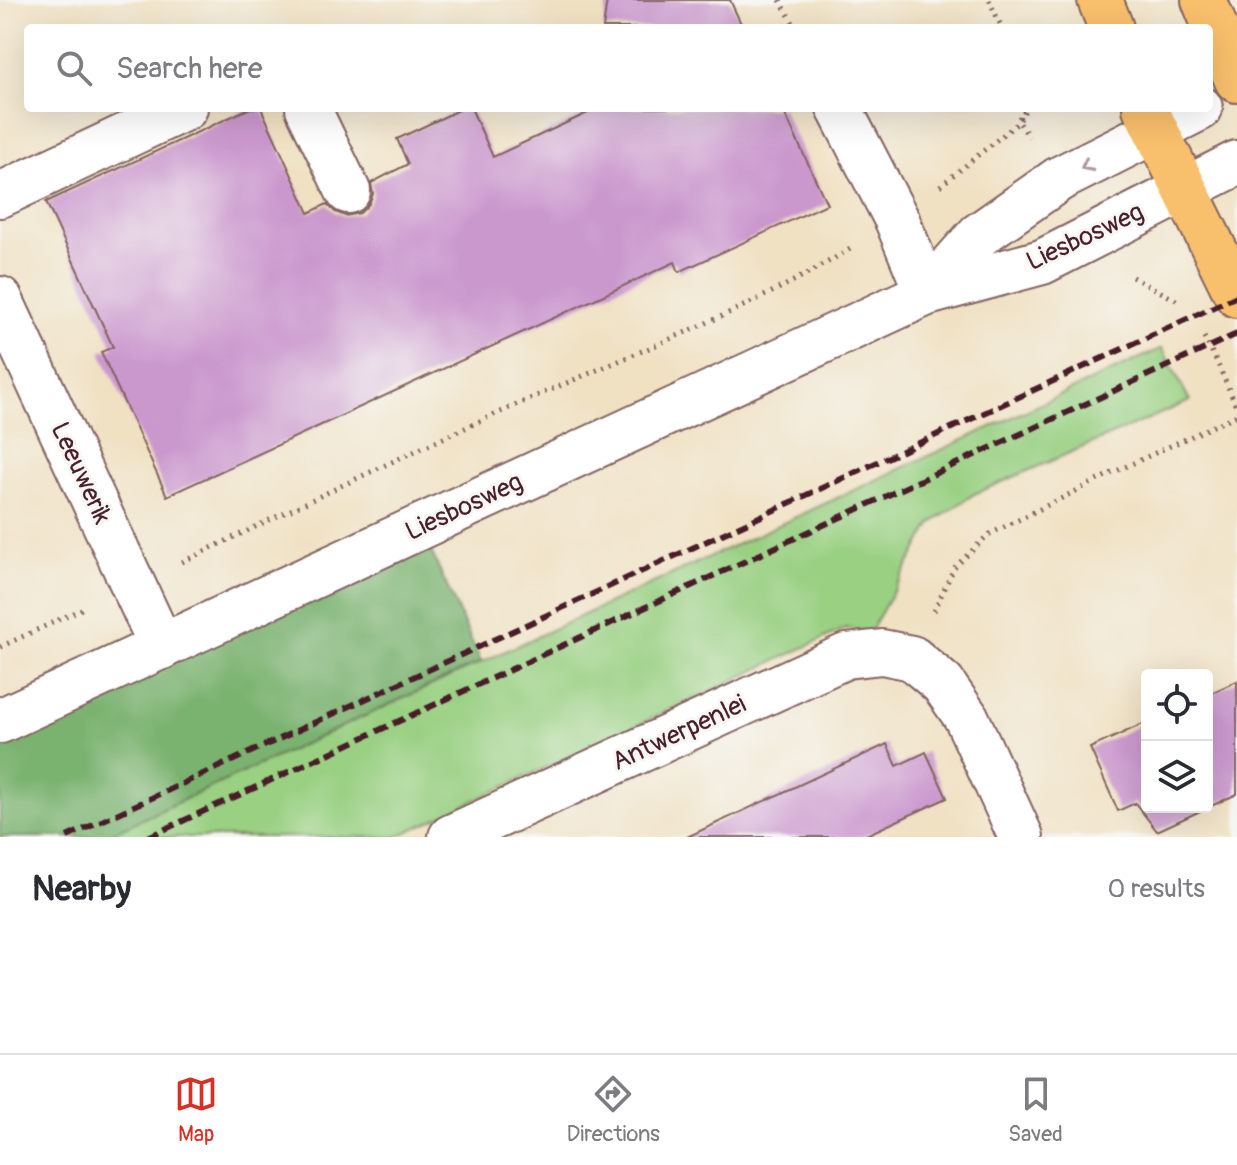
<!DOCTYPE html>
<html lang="en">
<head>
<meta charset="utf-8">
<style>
  :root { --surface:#fff; --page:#f7f7f7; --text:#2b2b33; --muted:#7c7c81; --line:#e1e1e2; --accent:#d93025 }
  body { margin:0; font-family:Pangolin,sans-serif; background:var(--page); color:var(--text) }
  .controls { position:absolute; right:24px; bottom:24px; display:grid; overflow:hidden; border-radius:8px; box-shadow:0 8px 32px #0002 }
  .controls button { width:72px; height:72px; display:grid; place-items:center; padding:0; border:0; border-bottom:2px solid var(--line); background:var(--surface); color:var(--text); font:40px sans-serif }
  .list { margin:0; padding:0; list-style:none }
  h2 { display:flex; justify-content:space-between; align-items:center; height:104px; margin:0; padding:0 32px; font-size:34px }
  h2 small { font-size:26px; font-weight:400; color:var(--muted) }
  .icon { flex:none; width:44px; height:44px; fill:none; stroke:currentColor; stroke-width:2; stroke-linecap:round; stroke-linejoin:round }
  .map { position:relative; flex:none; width:1237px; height:837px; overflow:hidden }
  .search { position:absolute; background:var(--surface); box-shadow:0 8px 32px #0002; left:24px; right:24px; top:24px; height:88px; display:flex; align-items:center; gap:20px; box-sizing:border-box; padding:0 28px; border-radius:8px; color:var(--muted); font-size:30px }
  .sheet { height:216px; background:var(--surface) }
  nav { display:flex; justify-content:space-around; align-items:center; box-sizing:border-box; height:112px; border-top:2px solid var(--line); background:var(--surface); font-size:22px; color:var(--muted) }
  nav a { display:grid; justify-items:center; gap:4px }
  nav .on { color:var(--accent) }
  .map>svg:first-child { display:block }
  .green { fill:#99d082; stroke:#727856; stroke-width:2 }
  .forest { fill:#7ab270; stroke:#62684e; stroke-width:2 }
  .building { fill:#cb98ce }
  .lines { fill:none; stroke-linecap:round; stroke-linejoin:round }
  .minor-casing { stroke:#846360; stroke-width:48 }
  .major-casing { stroke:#846360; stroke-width:48 }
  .path { stroke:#846360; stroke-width:5; stroke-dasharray:2 6; stroke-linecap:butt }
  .minor { stroke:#fff; stroke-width:44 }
  .major { stroke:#f8bf6c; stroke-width:44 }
  .rail { stroke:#4a1f2b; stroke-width:6; stroke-dasharray:12 6; stroke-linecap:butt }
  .oneway { stroke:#ae9aa0 }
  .labels { text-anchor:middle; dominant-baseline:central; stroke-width:6; stroke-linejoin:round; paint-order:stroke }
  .street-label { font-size:26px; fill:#4a1f2b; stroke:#f6f6f2 }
</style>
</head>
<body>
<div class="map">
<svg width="1237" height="837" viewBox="0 0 1237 837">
  <rect width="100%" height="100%" fill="#f6f6f2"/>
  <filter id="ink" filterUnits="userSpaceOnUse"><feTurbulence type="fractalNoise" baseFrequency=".0125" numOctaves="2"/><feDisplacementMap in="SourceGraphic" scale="16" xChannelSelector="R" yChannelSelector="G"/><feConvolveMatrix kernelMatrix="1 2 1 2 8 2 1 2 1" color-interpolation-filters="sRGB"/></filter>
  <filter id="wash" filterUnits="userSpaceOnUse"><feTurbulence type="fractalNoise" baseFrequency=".006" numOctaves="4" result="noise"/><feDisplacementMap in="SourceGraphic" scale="32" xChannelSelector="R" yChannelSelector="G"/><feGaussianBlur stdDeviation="1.8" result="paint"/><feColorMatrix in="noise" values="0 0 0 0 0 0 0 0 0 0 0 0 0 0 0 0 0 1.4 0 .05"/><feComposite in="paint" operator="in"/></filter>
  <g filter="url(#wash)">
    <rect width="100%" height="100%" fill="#f0e1c3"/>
    <path class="green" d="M 1162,348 L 1190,401 L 974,494 L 932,523 L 870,632 L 846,628 L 396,837 L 103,837 Z"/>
    <path class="forest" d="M 427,542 L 481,662 L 103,837 L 0,837 L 0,741 Z"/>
    <g id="blocks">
      <g class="building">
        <path d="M 607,0 L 730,0 L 743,28 L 603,28 Z"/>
        <path d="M 250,108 L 261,108 L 309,213 L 327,204 L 335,212 L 345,216 L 360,213 L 369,204 L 373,194 L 371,183 L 408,164 L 397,139 L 463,108 L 471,108 L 493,157 L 592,111 L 593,108 L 782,108 L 827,204 L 679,272 L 675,262 L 167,496 L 101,352 L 113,347 L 46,202 Z"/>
        <path d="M 1237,681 L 1237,794 L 1157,831 L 1135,803 L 1118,811 L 1090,748 L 1147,722 L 1147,807 L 1207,807 L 1207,695 Z"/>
        <path d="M 887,744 L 897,766 L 926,752 L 947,798 L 862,837 L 687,837 Z"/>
      </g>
    </g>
  </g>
  <g filter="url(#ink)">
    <use href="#blocks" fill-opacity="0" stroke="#846360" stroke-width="2"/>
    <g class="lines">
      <g class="minor-casing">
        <g id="minor">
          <path d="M 308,108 L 348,191"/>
          <path d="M 839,108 L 897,220 L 927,293"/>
          <path d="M 0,195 L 185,108"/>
          <path d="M 927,293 L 979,235 L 1059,179 L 1200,108"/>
          <path d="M 0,299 L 162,647"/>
          <path d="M 0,721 L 927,293 L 1042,262 L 1237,163"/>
          <path d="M 451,837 L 846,656 L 882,652 L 912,658 L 943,684 L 966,717 L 1021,837"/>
        </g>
      </g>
      <g class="major-casing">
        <g id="major">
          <path d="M 1100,0 L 1111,28"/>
          <path d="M 1204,0 L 1237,80"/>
          <path d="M 1145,108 L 1237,295"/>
        </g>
      </g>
      <g class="path">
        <path d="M 780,0 L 796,28"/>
        <path d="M 989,0 L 1002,28"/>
        <path d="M 1021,108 L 1019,122 L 1029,137"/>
        <path d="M 940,186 L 1019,122 L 1026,108"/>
        <path d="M 1132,277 L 1180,302"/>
        <path d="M 1204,337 L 1217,362 L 1237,408"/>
        <path d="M 182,562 C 293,509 404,455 516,405 C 628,355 745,313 850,249"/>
        <path d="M 934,611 L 954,568 L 988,535 L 1112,473 L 1237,415"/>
        <path d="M 0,647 L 86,607"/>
      </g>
      <use href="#minor" class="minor"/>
      <use href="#major" class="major"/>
      <g class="rail">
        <path d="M 67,837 L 1237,296"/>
        <path d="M 148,837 L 1237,334"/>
      </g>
    </g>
    <defs><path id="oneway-chevron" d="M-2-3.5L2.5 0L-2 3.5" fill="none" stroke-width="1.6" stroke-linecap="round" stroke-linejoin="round" transform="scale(2)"/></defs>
    <use class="oneway" href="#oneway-chevron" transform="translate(1086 166) rotate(153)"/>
  </g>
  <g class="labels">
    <g class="street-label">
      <text transform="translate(1085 237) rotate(-25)">Liesbosweg</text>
      <text transform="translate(81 473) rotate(65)">Leeuwerik</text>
      <text transform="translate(464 507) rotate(-25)">Liesbosweg</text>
      <text transform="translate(679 733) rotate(-25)">Antwerpenlei</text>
    </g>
  </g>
</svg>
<div class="controls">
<button><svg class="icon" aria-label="locate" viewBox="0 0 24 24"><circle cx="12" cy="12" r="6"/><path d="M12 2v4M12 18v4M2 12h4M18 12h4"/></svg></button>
<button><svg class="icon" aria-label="layers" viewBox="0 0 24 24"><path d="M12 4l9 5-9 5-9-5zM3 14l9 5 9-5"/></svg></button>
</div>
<div class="search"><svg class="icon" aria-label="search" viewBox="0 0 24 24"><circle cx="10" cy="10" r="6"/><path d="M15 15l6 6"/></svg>Search here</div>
</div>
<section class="sheet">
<h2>Nearby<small>0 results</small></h2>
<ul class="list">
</ul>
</section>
<nav>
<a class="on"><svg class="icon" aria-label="map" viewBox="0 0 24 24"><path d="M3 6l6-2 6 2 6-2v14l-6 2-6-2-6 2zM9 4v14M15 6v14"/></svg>Map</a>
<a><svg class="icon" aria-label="directions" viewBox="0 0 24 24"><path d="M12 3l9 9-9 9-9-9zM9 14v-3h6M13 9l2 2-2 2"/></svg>Directions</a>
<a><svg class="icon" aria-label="saved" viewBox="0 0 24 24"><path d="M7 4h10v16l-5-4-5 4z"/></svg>Saved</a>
</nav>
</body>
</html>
